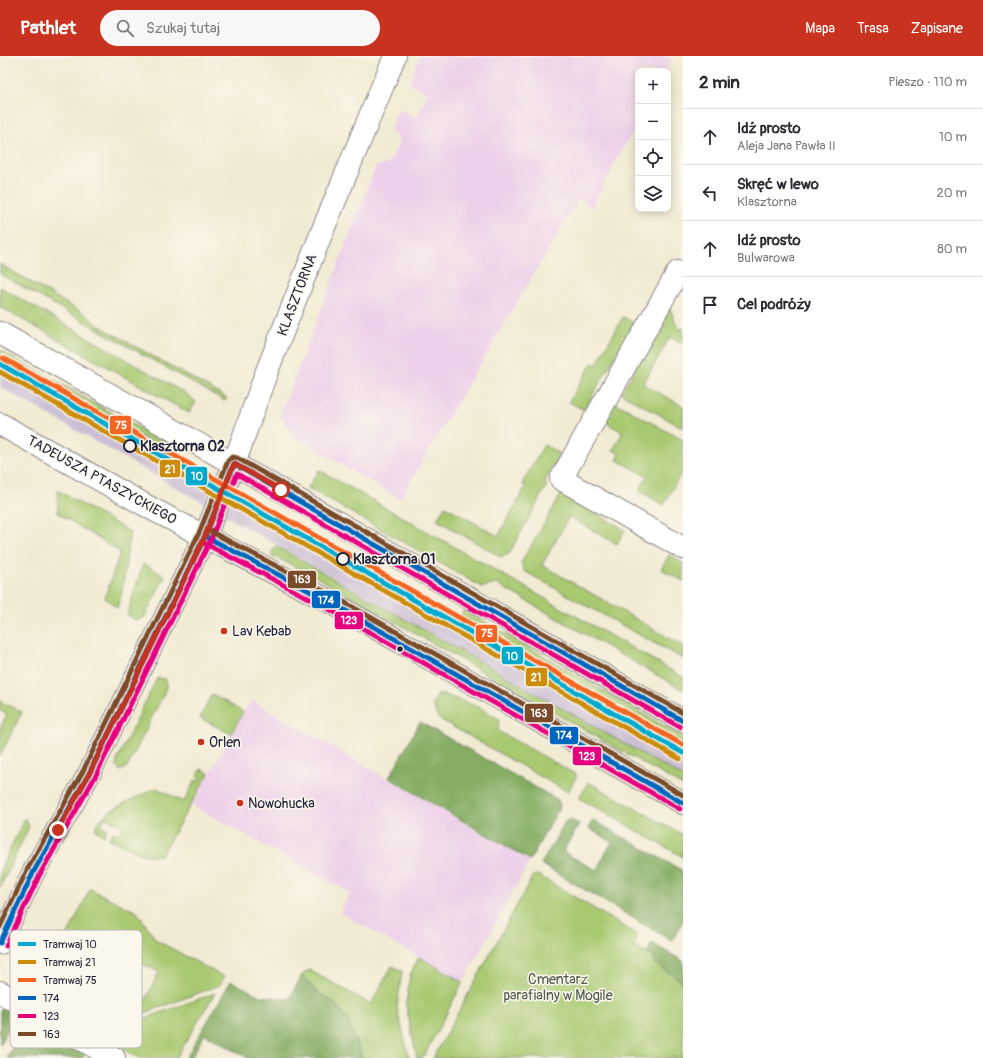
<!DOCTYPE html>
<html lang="pl">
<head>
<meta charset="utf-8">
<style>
  :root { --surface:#fff; --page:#f7f7f7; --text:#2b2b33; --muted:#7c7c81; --line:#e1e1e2; --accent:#c8321e }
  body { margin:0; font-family:Pangolin,sans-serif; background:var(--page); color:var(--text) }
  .controls { position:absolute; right:12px; top:12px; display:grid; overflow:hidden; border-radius:8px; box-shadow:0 2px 10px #0003 }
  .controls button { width:36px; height:36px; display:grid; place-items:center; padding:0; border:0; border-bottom:1px solid var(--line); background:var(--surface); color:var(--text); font:20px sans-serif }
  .stop { position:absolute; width:12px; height:12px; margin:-9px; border:3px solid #c8321e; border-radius:50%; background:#fff }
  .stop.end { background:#c8321e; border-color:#fff; box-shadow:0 1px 4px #0008 }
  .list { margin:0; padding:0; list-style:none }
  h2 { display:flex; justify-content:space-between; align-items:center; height:52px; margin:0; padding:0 16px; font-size:17px }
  h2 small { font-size:13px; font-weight:400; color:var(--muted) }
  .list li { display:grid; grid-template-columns:26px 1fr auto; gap:12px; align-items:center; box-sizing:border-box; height:56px; padding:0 16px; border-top:1px solid var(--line) }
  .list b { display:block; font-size:15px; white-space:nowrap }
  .list p { margin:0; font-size:13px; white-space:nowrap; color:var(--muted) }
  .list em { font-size:13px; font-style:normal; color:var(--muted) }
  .icon { flex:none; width:22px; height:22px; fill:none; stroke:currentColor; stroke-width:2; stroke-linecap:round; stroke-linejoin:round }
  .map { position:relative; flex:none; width:683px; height:1002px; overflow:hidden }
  header { display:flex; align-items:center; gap:24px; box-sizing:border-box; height:56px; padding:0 20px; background:var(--accent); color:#fff }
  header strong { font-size:19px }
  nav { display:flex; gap:22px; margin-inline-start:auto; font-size:14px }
  .search { width:280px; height:36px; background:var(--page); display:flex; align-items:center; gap:10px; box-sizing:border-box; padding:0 14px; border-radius:22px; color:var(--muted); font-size:15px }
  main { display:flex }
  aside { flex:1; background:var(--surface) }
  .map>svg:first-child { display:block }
  .built { fill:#edd0e9 }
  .industrial { fill:#ccbed4 }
  .green { fill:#a9c971; stroke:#667656 }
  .forest { fill:#86ad63; stroke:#54684f }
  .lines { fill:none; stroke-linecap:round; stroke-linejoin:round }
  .minor-casing { stroke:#8a8687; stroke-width:24 }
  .tertiary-casing { stroke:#8a8687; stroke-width:24 }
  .primary-casing { stroke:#8a8687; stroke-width:24 }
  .minor { stroke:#fff; stroke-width:22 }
  .tertiary { stroke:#fff; stroke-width:22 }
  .primary { stroke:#fff; stroke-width:22 }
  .bus-1-casing { stroke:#fbf7ec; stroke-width:8 }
  .bus-2-casing { stroke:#fbf7ec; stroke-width:8 }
  .bus-3-casing { stroke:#fbf7ec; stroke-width:8 }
  .bus-1 { stroke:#0065bd; stroke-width:5 }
  .bus-2 { stroke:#e5007d; stroke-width:5 }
  .bus-3 { stroke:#7a4b2a; stroke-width:5 }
  .tram-1-casing { stroke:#fbf7ec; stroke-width:8 }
  .tram-2-casing { stroke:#fbf7ec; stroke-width:8 }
  .tram-3-casing { stroke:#fbf7ec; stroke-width:8 }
  .tram-1 { stroke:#00a9ce; stroke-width:5 }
  .tram-2 { stroke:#cc8c0c; stroke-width:5 }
  .tram-3 { stroke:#f26522; stroke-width:5 }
  .route { stroke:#c8321e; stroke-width:5 }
  .stop-dot { fill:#fbf7ec; stroke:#22223b; stroke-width:2 }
  .poi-dot { fill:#c8321e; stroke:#fbf7ec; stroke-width:1.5 }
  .bus-dot { fill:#22223b; stroke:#fbf7ec; stroke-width:1.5 }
  .labels { text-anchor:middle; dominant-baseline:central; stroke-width:3; stroke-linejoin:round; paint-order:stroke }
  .street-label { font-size:14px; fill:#22223b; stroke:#fbf7ec }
  .stop-label { font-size:14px; font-weight:bold; fill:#22223b; stroke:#fbf7ec; text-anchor:start }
  .poi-label { font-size:14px; fill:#22223b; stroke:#fbf7ec; text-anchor:start }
  .park-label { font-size:14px; fill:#515c4e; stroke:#fbf7ec }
  .key { fill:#fbf7ec; stroke:#bab7b7; stroke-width:1 }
  .key-label { font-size:11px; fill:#22223b }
  .line-badge { stroke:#fbf7ec; stroke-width:1.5 }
  .badge-label { font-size:11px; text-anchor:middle; font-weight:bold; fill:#fff }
</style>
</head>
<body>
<header>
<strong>Pathlet</strong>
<div class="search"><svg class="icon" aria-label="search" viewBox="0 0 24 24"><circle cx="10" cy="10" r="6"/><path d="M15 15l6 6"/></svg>Szukaj tutaj</div>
<nav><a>Mapa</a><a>Trasa</a><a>Zapisane</a></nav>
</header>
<main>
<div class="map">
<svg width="683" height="1002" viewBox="0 0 683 1002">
  <rect width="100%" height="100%" fill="#fbf7ec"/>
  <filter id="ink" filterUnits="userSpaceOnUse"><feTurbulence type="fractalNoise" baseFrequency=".025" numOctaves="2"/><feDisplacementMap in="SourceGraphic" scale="8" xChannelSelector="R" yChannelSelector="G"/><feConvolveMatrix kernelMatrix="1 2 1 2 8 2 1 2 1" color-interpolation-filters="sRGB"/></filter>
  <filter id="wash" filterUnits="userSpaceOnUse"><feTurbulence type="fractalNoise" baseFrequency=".012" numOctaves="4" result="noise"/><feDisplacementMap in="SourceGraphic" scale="16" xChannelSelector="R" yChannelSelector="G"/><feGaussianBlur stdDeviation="0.9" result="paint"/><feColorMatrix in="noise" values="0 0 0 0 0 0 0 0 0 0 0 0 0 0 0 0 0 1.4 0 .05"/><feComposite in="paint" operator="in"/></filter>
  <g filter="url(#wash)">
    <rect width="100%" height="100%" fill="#f2ebd3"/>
    <g class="built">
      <path d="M 420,0 L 666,0 L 672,3 L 665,15 L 638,15 L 638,65 L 591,152 L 579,142 L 400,443 L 296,381 L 280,360 L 376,110 L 390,107 L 400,84 L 390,74 L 398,53 L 417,62 L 428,36 L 409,28 Z"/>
      <path d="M 251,644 L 530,805 L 463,926 L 340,857 L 350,837 L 192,749 Z"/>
    </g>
    <path class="industrial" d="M 0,301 L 683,690 L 683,721 L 0,331 Z"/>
    <g class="green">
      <path d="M 0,208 L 88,260 L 96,268 L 227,342 L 225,345 L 0,218 Z"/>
      <path d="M 0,231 L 188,339 L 196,346 L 189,357 L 0,251 Z"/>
      <path d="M 670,252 L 678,273 L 683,272 L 683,288 L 670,281 L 643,328 L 683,350 L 683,372 L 621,337 Z"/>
      <path d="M 623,261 L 634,267 L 584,354 L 569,346 L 592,307 L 596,309 Z"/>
      <path d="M 0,294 L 126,365 L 174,389 L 170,397 L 0,301 Z"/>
      <path d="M 614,346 L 683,384 L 683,414 L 664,449 L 639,435 L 647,420 L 617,404 L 620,398 L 613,394 L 623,376 L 608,368 L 606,361 Z"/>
      <path d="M 544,389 L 560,398 L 544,427 L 547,429 L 509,498 L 501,501 L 437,464 L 445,450 L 498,480 L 526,430 L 522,428 Z"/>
      <path d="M 319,414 L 683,621 L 683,634 L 497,528 L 482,531 L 308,432 Z"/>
      <path d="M 57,434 L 130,476 L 122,536 L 117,552 L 105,542 L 120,496 L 58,457 Z"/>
      <path d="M 562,437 L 625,474 L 617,488 L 569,461 L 542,509 L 683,590 L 683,603 L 524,515 L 521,507 Z"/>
      <path d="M 276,490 L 683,721 L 683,730 L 320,523 L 271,499 Z"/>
      <path d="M 669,499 L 683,507 L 683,525 L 661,513 Z"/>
      <path d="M 143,508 L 165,520 L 144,562 L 136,565 L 127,558 Z"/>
      <path d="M 464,554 L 683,681 L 683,690 L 459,562 Z"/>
      <path d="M 157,622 L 166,623 L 166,633 L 128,710 L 123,714 L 119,714 L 116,710 L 117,704 Z"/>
      <path d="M 439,637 L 479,651 L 499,663 L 498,675 L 577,719 L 568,736 L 439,663 L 432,648 Z"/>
      <path d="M 212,638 L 243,656 L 231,678 L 200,662 Z"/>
      <path d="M 0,645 L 22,656 L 0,700 L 0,673 L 7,658 L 0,655 Z"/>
      <path d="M 201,713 L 209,717 L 161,799 C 143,803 126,790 109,783 L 113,776 L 119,778 L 123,770 L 105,761 L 101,770 L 107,773 L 104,780 L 96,774 C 94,757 143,739 156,732 L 184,746 L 195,724 L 199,726 L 200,722 L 197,720 Z"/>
      <path d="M 588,726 L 683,779 L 683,801 L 579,742 Z"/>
      <path d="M 25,762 L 29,771 L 0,831 L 0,814 Z"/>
      <path d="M 538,819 L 636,878 L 637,884 L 633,890 L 655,902 L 653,906 L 683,926 L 683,1002 L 433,1002 L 533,820 Z"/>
      <path d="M 90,833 L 137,856 L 156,884 L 224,921 L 220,929 L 137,960 L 114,959 L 101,952 L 103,947 L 113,952 L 117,946 L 139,957 L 159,916 L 138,906 L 141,899 L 101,879 L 74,933 L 88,942 L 86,947 L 89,950 L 80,969 L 36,944 Z"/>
      <path d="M 419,901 L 463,926 L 423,1002 L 417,1002 L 406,950 L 410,919 Z"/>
      <path d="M 392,910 L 402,915 L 397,952 L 409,1002 L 362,1002 L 347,962 L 334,947 L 317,936 L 302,919 L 309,914 L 371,948 Z"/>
      <path d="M 215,937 L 176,1002 L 139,1002 L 99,980 L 107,965 L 114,963 L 138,965 Z"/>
    </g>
    <g class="forest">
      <path d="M 420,666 L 558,744 L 560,750 L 530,804 L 389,722 Z"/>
      <path d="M 569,763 L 579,768 L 563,796 L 596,814 L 612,786 L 588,772 L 593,764 L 683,815 L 683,865 L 672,885 L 541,808 L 565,766 Z"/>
      <path d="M 652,887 L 683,905 L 683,926 L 653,906 L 655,902 L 647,897 Z"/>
      <path d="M 302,919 L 317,936 L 334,947 L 347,962 L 362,1002 L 248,1002 L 205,978 L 191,1002 L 186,1002 L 231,925 L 260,940 L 289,943 Z"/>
      <path d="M 5,952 L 16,957 L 0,989 L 0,954 Z"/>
      <path d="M 28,960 L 86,993 L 83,1002 L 7,1002 Z"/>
    </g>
  </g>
  <g filter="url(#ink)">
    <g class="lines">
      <g class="minor-casing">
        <g id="minor">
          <path d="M 683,219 L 678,216 L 561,423 L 683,492"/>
          <path d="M 0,936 L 114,1002"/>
        </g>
      </g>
      <g class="tertiary-casing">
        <path id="tertiary" d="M 0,887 L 34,815 L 89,718 L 205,480 L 234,408 L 265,320 L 324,171 L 395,0"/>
      </g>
      <g class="primary-casing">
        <g id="primary">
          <path d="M 0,277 L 300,445 L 683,665"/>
          <path d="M 0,368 L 154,454 L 332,547 L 683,747"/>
        </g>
      </g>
      <use href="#minor" class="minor"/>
      <use href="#tertiary" class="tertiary"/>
      <use href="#primary" class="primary"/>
      <g class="bus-1-casing">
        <g id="bus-1">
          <path d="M 205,480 L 332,547 L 683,747"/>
          <path d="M 0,887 L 34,815 L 89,718 L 205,480 L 234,408 L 683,665"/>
        </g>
      </g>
      <g class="bus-2-casing">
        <g id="bus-2">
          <path d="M 202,486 L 329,553 L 680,753"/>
          <path d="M 6,890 L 40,818 L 95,721 L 211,483 L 237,418 L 680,671"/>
        </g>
      </g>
      <g class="bus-3-casing">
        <g id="bus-3">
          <path d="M 208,474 L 335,541 L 683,739"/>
          <path d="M 0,871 L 28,812 L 83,715 L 199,477 L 228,405 L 232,401 L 237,402 L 683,657"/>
        </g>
      </g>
      <use href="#bus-1" class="bus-1"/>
      <use href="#bus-2" class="bus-2"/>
      <use href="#bus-3" class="bus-3"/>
      <g class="tram-1-casing">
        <path id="tram-1" d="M 0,308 L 683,697"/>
      </g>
      <g class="tram-2-casing">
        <path id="tram-2" d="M 0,316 L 680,703"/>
      </g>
      <g class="tram-3-casing">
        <path id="tram-3" d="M 3,302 L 683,689"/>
      </g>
      <use href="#tram-1" class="tram-1"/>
      <use href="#tram-2" class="tram-2"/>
      <use href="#tram-3" class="tram-3"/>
    </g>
  </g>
  <g class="lines" filter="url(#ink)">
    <path class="route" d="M 58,774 L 89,718 L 179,534 L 205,480 L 234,408 L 281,434"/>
  </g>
  <g class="stop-dot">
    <circle cx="130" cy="390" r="6"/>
    <circle cx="343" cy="503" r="6"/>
  </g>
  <g class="poi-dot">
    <circle cx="224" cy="575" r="4"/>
    <circle cx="201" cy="686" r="4"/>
    <circle cx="240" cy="747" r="4"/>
  </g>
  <circle class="bus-dot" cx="400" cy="593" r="3.5"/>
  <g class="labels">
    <g class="street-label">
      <text transform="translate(297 239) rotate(-69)">KLASZTORNA</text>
      <text transform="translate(102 424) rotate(29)">TADEUSZA PTASZYCKIEGO</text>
    </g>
    <g class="stop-label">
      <text x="140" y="390">Klasztorna 02</text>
      <text x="353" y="503">Klasztorna 01</text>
    </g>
    <g class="poi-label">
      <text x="232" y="575">Lav Kebab</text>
      <text x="209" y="686">Orlen</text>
      <text x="248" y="747">Nowohucka</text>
    </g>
    <g class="park-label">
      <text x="558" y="923">Cmentarz<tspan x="558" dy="16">parafialny w Mogile</tspan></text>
    </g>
  </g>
  <rect x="10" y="874" width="132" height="118" rx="6" class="key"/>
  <rect x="18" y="886" width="18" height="4" fill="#00a9ce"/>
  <rect x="18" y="904" width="18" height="4" fill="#cc8c0c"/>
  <rect x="18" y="922" width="18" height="4" fill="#f26522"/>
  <rect x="18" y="940" width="18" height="4" fill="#0065bd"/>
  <rect x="18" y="958" width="18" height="4" fill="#e5007d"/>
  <rect x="18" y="976" width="18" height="4" fill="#7a4b2a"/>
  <g class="key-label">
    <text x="43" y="892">Tramwaj 10</text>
    <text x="43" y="910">Tramwaj 21</text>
    <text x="43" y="928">Tramwaj 75</text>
    <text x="43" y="946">174</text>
    <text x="43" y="964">123</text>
    <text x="43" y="982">163</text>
  </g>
  <g class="line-badge">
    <rect x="109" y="359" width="23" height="20" rx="4" fill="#f26522"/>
    <rect x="159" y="403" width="22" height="19" rx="4" fill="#cc8c0c"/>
    <rect x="185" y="410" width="23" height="20" rx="4" fill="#00a9ce"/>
    <rect x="287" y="514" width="30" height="19" rx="4" fill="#7a4b2a"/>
    <rect x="311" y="534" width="30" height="19" rx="4" fill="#0065bd"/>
    <rect x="334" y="555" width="30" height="19" rx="4" fill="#e5007d"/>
    <rect x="475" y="568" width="23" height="19" rx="4" fill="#f26522"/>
    <rect x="501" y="590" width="23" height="19" rx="4" fill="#00a9ce"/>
    <rect x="525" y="611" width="23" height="20" rx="4" fill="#cc8c0c"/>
    <rect x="524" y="647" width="30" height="20" rx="4" fill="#7a4b2a"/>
    <rect x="549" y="670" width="30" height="19" rx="4" fill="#0065bd"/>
    <rect x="572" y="690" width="30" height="20" rx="4" fill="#e5007d"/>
  </g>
  <g class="badge-label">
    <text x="121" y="373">75</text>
    <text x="170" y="417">21</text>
    <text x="197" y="424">10</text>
    <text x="302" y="527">163</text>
    <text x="326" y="548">174</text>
    <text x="349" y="568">123</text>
    <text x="487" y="581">75</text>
    <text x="512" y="604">10</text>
    <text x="536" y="625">21</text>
    <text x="539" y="661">163</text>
    <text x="564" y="683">174</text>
    <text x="587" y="704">123</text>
  </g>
</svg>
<div class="controls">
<button>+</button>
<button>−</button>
<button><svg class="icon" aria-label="locate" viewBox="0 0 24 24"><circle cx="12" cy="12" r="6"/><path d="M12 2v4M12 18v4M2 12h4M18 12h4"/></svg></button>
<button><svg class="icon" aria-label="layers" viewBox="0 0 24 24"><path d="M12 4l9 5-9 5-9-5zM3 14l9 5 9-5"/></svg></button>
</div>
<div class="stop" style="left:281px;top:434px"></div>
<div class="stop end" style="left:58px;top:774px"></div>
</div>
<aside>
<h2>2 min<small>Pieszo · 110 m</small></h2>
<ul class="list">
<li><svg class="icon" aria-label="ahead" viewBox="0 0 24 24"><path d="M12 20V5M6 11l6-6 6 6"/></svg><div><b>Idź prosto</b><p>Aleja Jana Pawła II</p></div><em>10 m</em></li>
<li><svg class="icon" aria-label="left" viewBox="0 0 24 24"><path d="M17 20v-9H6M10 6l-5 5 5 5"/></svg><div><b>Skręć w lewo</b><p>Klasztorna</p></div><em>20 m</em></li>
<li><svg class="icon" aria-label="ahead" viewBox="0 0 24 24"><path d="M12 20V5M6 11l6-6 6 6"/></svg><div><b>Idź prosto</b><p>Bulwarowa</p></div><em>80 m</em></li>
<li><svg class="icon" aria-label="arrive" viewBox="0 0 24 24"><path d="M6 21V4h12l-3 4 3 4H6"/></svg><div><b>Cel podróży</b></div></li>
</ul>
</aside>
</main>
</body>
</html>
